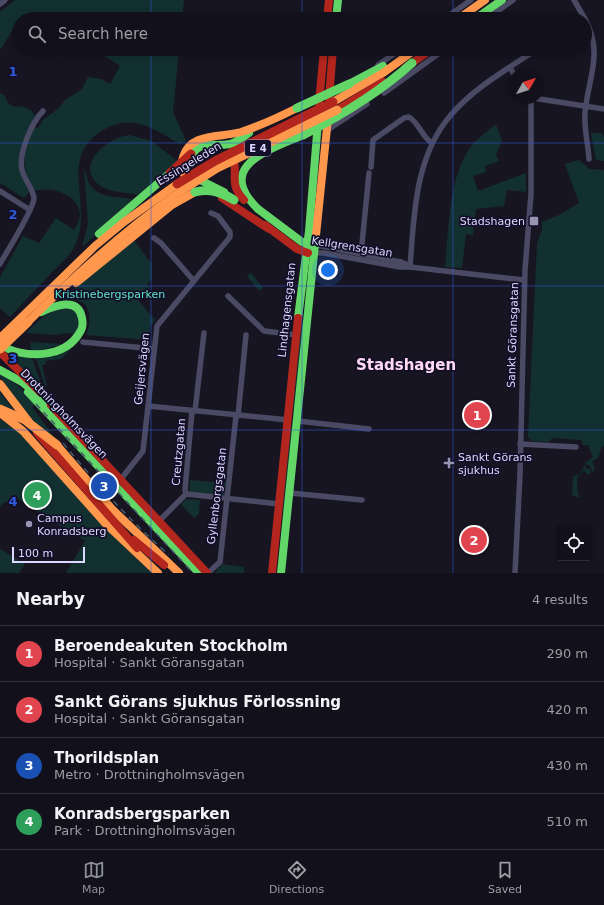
<!DOCTYPE html>
<html lang="en">
<head>
<meta charset="utf-8">
<style>
  :root { --surface:#12101a; --page:#1f1e27; --text:#f1f3f6; --muted:#9c9da2; --line:#313039; --accent:#8c9099 }
  body { margin:0; font-family:"DejaVu Sans",sans-serif; background:var(--page); color:var(--text) }
  .controls { position:absolute; right:12px; bottom:12px; display:grid; overflow:hidden; border-radius:4px; box-shadow:0 2px 6px #0003 }
  .controls button { width:36px; height:36px; display:grid; place-items:center; padding:0; border:0; border-bottom:1px solid var(--line); background:var(--surface); color:var(--text); font:20px sans-serif }
  .compass { position:absolute; left:508px; top:68px; width:36px; height:36px; border-radius:50%; background:var(--surface); box-shadow:0 2px 6px #0003; rotate:51deg }
  .scale { position:absolute; left:12px; bottom:10px; width:73px; box-sizing:border-box; padding-left:4px; border:2px solid #dcd8ff; border-top:0; font-size:11px; line-height:14px; white-space:nowrap; color:#dcd8ff; -webkit-text-stroke:3px #140f29; paint-order:stroke }
  .you { position:absolute; left:328px; top:270px; width:14px; height:14px; margin:-10px; border:3px solid #fff; border-radius:50%; background:#1a73e8; box-shadow:0 0 0 6px #1a73e833 }
  .badge { display:grid; place-items:center; width:26px; height:26px; border-radius:50%; background:var(--accent); color:#fff; font-size:13px; font-weight:700 }
  .pin { position:absolute; translate:-50% -50%; border:2px solid #fff; box-shadow:0 1px 4px #0006 }
  .list { margin:0; padding:0; list-style:none }
  h2 { display:flex; justify-content:space-between; align-items:center; height:52px; margin:0; padding:0 16px; font-size:17px }
  h2 small { font-size:13px; font-weight:400; color:var(--muted) }
  .list li { display:grid; grid-template-columns:26px 1fr auto; gap:12px; align-items:center; box-sizing:border-box; height:56px; padding:0 16px; border-top:1px solid var(--line) }
  .list b { display:block; font-size:15px; white-space:nowrap }
  .list p { margin:0; font-size:13px; white-space:nowrap; color:var(--muted) }
  .list em { font-size:13px; font-style:normal; color:var(--muted) }
  .icon { flex:none; width:22px; height:22px; fill:none; stroke:currentColor; stroke-width:2; stroke-linecap:round; stroke-linejoin:round }
  .map { position:relative; flex:none; width:604px; height:573px; overflow:hidden }
  .search { position:absolute; background:var(--surface); box-shadow:0 2px 6px #0003; left:12px; right:12px; top:12px; height:44px; display:flex; align-items:center; gap:10px; box-sizing:border-box; padding:0 14px; border-radius:22px; color:var(--muted); font-size:15px }
  .sheet { height:276px; background:var(--surface) }
  nav { display:flex; justify-content:space-around; align-items:center; box-sizing:border-box; height:56px; border-top:1px solid var(--line); background:var(--surface); font-size:11px; color:var(--muted) }
  nav a { display:grid; justify-items:center; gap:2px }
  nav .on { color:var(--accent) }
  .map>svg:first-child { display:block }
  .green { fill:#133031 }
  .lines { fill:none; stroke-linecap:round; stroke-linejoin:round }
  .street { stroke:#4b4a64; stroke-width:5.5 }
  .fast { stroke:#63d668; stroke-width:8 }
  .slow { stroke:#ff974d; stroke-width:8 }
  .jam { stroke:#b3261e; stroke-width:8 }
  .rail { stroke:#455b6d; stroke-width:1.5; stroke-dasharray:6 5; stroke-linecap:butt }
  .fast-bridge { stroke:#63d668; stroke-width:9 }
  .slow-bridge { stroke:#ff974d; stroke-width:9 }
  .jam-bridge { stroke:#b3261e; stroke-width:9 }
  .grid { fill:none; stroke:#305cdc; stroke-width:1; stroke-opacity:0.55 }
  .poi-dot { fill:#9794b2; stroke:#140f29; stroke-width:1.5 }
  .labels { text-anchor:middle; dominant-baseline:central; stroke-width:3.5; stroke-linejoin:round; paint-order:stroke }
  .shield { fill:#140f29; stroke:#a09cbf; stroke-width:1 }
  .shield-label { font-size:10px; font-weight:bold; fill:#dcd8ff }
  .street-label { font-size:11px; fill:#dcd8ff; stroke:#140f29 }
  .poi-label { font-size:11px; fill:#dcd8ff; stroke:#140f29; text-anchor:start }
  .park-label { font-size:11px; fill:#5ee5c4; stroke:#140f29 }
  .district-label { font-size:15px; font-weight:bold; fill:#ffdaf1; stroke:#140f29 }
  .grid-label { font-size:13px; text-anchor:middle; font-weight:bold; fill:#305cdc; stroke:#140f29; stroke-width:3.5; stroke-linejoin:round; paint-order:stroke }
</style>
</head>
<body>
<div class="map">
<svg width="604" height="573" viewBox="0 0 604 573">
  <rect width="100%" height="100%" fill="#181523"/>
  <g class="green">
    <path d="M 15,0 L 184,0 L 182,19 L 19,19 L 19,33 L 13,29 L 0,50 L 0,12 Z"/>
    <path d="M 46,49 L 65,49 L 60,57 Z"/>
    <path d="M 103,49 L 179,49 L 173,112 L 186,141 L 179,144 C 157,130 133,114 107,128 C 54,155 95,205 75,245 C 71,255 61,263 53,271 C 39,286 24,302 10,317 L 0,308 L 0,277 L 23,236 L 39,243 L 56,218 L 74,230 C 87,212 77,197 57,191 C 49,188 40,190 32,191 C 21,160 22,157 34,127 L 38,128 L 43,120 L 59,108 L 65,100 L 82,89 L 88,77 L 101,79 L 110,84 L 120,66 L 100,53 Z"/>
    <path d="M 0,93 L 5,96 C 7,105 13,108 22,106 L 31,110 L 35,116 L 20,169 L 29,192 L 24,198 L 0,183 Z"/>
    <path d="M 496,124 L 502,141 L 496,155 L 499,161 L 485,166 L 486,172 L 473,176 L 478,191 L 526,173 L 526,192 L 507,190 L 504,206 L 476,209 L 473,235 L 466,234 L 462,268 L 445,267 C 449,230 448,174 473,144 C 479,137 488,131 496,124 Z"/>
    <path d="M 591,133 L 601,133 L 604,137 L 604,161 L 596,160 Z"/>
    <path d="M 130,135 L 151,141 L 179,162 L 140,195 C 127,192 108,193 98,184 C 75,163 109,137 130,135 Z"/>
    <path d="M 579,160 L 590,169 L 604,170 L 604,446 L 602,446 L 598,458 L 592,461 L 595,470 L 592,472 L 590,466 L 586,464 L 585,469 L 589,468 L 591,473 L 588,475 L 584,470 L 577,478 L 578,494 L 581,498 L 572,495 L 573,476 L 580,474 L 586,462 L 593,457 L 588,445 L 583,445 L 581,440 L 552,438 L 549,442 L 532,441 L 528,437 L 537,243 L 542,230 L 542,222 L 559,215 L 579,203 L 565,164 Z"/>
    <path d="M 84,168 C 86,171 87,180 90,185 C 101,200 119,195 134,200 L 82,247 L 88,224 Z"/>
    <path d="M 133,239 L 152,264 L 152,279 L 147,284 L 150,288 L 137,299 L 155,320 L 150,327 L 148,340 L 86,335 C 91,324 93,304 77,300 C 74,299 68,300 65,300 L 64,298 Z"/>
    <path d="M 306,268 L 308,268 L 302,320 L 304,325 L 296,409 L 292,409 Z"/>
    <path d="M 251,273 L 263,288 L 259,291 L 247,276 Z"/>
    <path d="M 62,307 L 77,312 L 81,324 L 74,334 L 68,333 L 54,335 L 26,333 L 44,316 Z"/>
    <path d="M 31,342 L 62,344 L 34,353 L 30,347 Z"/>
    <path d="M 75,345 L 61,359 L 45,361 L 46,364 L 42,365 L 47,386 L 45,386 L 36,358 Z"/>
    <path d="M 6,353 L 32,358 L 44,392 Z"/>
    <path d="M 0,373 L 17,385 L 37,403 L 32,407 L 54,437 L 33,422 L 0,377 Z"/>
    <path d="M 0,392 L 15,412 L 0,406 Z"/>
    <path d="M 0,419 L 23,435 L 102,525 L 152,573 L 66,573 L 85,541 L 18,499 L 3,503 L 0,507 Z"/>
    <path d="M 290,427 L 294,427 L 286,511 L 281,510 Z"/>
    <path d="M 190,480 L 226,483 L 225,496 L 189,493 Z"/>
    <path d="M 186,499 L 200,500 L 199,514 L 194,518 L 181,504 Z"/>
    <path d="M 0,549 L 25,564 L 19,573 L 0,573 Z"/>
    <path d="M 222,564 L 244,567 L 244,573 L 215,573 Z"/>
  </g>
  <g class="lines">
    <g class="street">
      <path d="M 574,0 L 585,19"/>
      <path d="M 0,4 L 5,0"/>
      <path d="M 444,19 L 471,0"/>
      <path d="M 487,19 L 513,0"/>
      <path d="M 585,19 C 604,54 588,77 585,113 C 584,130 588,143 589,159"/>
      <path d="M 378,65 L 401,49"/>
      <path d="M 510,68 L 514,74"/>
      <path d="M 384,93 L 445,49"/>
      <path d="M 533,98 L 604,109"/>
      <path d="M 326,131 L 367,104"/>
      <path d="M 371,167 L 373,140 L 404,118 L 409,117 C 419,123 422,137 432,143"/>
      <path d="M 0,191 L 30,210"/>
      <path d="M 154,238 L 161,243 L 194,281"/>
      <path d="M 316,245 L 401,262 L 410,266"/>
      <path d="M 315,253 L 324,253 L 400,267 L 410,267 L 524,280"/>
      <path d="M 361,254 L 369,173"/>
      <path d="M 0,264 C 6,253 34,209 34,198 C 33,189 24,179 22,170 C 18,154 32,122 43,111"/>
      <path d="M 410,267 C 414,215 415,157 450,116 C 473,88 508,69 537,49"/>
      <path d="M 228,296 L 264,331 L 297,335"/>
      <path d="M 83,342 L 154,349"/>
      <path d="M 148,406 L 288,420"/>
      <path d="M 195,411 L 204,333"/>
      <path d="M 238,416 L 246,335"/>
      <path d="M 298,421 L 369,429"/>
      <path d="M 520,444 L 576,447"/>
      <path d="M 121,479 L 143,451 L 157,326 L 230,237 L 230,232 L 218,216 L 211,213"/>
      <path d="M 290,493 L 362,500"/>
      <path d="M 186,494 L 185,490 L 192,411"/>
      <path d="M 159,521 L 186,494 L 279,504"/>
      <path d="M 208,573 L 220,562 L 236,416"/>
      <path d="M 515,573 L 520,474 L 525,270 L 531,194 L 531,98"/>
    </g>
    <g class="fast">
      <path d="M 336,19 L 338,0"/>
      <path d="M 475,19 L 502,0"/>
      <path d="M 349,84 L 383,66"/>
      <path d="M 189,160 C 199,138 211,148 230,144 C 237,142 243,137 249,133"/>
      <path d="M 192,176 L 224,192"/>
      <path d="M 258,209 L 302,242 L 309,244"/>
      <path d="M 258,209 C 214,166 269,150 303,135"/>
      <path d="M 99,234 L 170,173"/>
      <path d="M 298,318 L 309,231 L 318,122"/>
      <path d="M 0,345 C 23,359 65,359 80,332 C 83,328 83,323 82,318 C 78,296 54,306 41,312"/>
      <path d="M 0,370 L 22,382 L 55,409"/>
      <path d="M 28,392 L 199,573"/>
      <path d="M 281,573 L 316,235"/>
    </g>
    <g class="slow">
      <path d="M 458,19 L 485,0"/>
      <path d="M 333,102 L 383,73 L 416,49"/>
      <path d="M 191,185 C 184,177 179,168 183,157 C 191,132 220,138 241,132 C 260,126 279,117 297,108"/>
      <path d="M 316,235 L 328,118"/>
      <path d="M 76,283 L 172,205 L 195,192"/>
      <path d="M 28,322 C 76,274 126,229 182,190"/>
      <path d="M 0,338 L 95,246 L 124,222 L 177,184"/>
      <path d="M 0,384 L 29,422"/>
      <path d="M 0,413 L 23,431 L 105,523 L 158,573"/>
      <path d="M 57,445 L 113,510 L 179,573"/>
    </g>
    <g class="jam">
      <path d="M 327,19 L 329,0"/>
      <path d="M 405,68 L 432,49"/>
      <path d="M 329,98 L 333,49"/>
      <path d="M 319,103 L 324,49"/>
      <path d="M 337,110 L 383,82"/>
      <path d="M 232,152 C 240,171 227,183 244,200"/>
      <path d="M 222,198 L 269,229"/>
      <path d="M 265,225 L 297,249 L 308,253"/>
      <path d="M 0,352 L 41,393"/>
      <path d="M 51,405 L 207,573"/>
      <path d="M 37,433 L 137,548"/>
      <path d="M 134,540 L 164,565"/>
      <path d="M 272,573 L 298,318"/>
    </g>
    <g class="rail">
      <path d="M 36,404 L 193,573"/>
      <path d="M 63,443 C 96,483 130,521 169,555"/>
    </g>
    <g class="fast-bridge">
      <path d="M 297,108 L 349,84"/>
      <path d="M 303,135 C 342,115 379,93 412,63"/>
      <path d="M 195,192 C 210,188 221,192 234,200"/>
    </g>
    <g class="slow-bridge">
      <path d="M 182,190 L 217,168 L 337,110"/>
      <path d="M 0,349 L 28,322"/>
      <path d="M 0,409 L 25,420 L 57,445"/>
    </g>
    <g class="jam-bridge">
      <path d="M 170,173 L 191,154"/>
      <path d="M 177,184 L 215,161 L 333,102"/>
    </g>
  </g>
  <path class="grid" d="M 151,0 L 151,19M 302,0 L 302,19M 453,0 L 453,19M 151,49 L 151,573M 302,49 L 302,573M 453,49 L 453,573M 0,143 L 604,143M 0,286 L 604,286M 0,430 L 604,430"/>
  <g class="poi-dot">
    <rect x="529" y="216" width="10" height="10" rx="2"/>
    <path d="M447 457h4v4h4v4h-4v4h-4v-4h-4v-4h4z"/>
    <circle cx="29" cy="524" r="4"/>
  </g>
  <g class="labels">
    <rect class="shield" x="245" y="140" width="26" height="16" rx="3"/>
    <g class="shield-label">
      <text x="258" y="148">E 4</text>
    </g>
    <g class="street-label">
      <text transform="translate(189 164) rotate(-31)">Essingeleden</text>
      <text transform="translate(352 247) rotate(9)">Kellgrensgatan</text>
      <text transform="translate(287 310) rotate(-84)">Lindhagensgatan</text>
      <text transform="translate(513 335) rotate(-88)">Sankt Göransgatan</text>
      <text transform="translate(142 369) rotate(-84)">Geijersvägen</text>
      <text transform="translate(64 414) rotate(46)">Drottningholmsvägen</text>
      <text transform="translate(179 452) rotate(-85)">Creutzgatan</text>
      <text transform="translate(217 496) rotate(-83)">Gyllenborgsgatan</text>
    </g>
    <g class="poi-label">
      <text x="525" y="221" text-anchor="end">Stadshagen</text>
      <text x="458" y="457">Sankt Görans<tspan x="458" dy="13">sjukhus</tspan></text>
      <text x="37" y="518">Campus<tspan x="37" dy="13">Konradsberg</tspan></text>
    </g>
    <g class="park-label">
      <text x="110" y="294">Kristinebergsparken</text>
    </g>
    <g class="district-label">
      <text x="406" y="365">Stadshagen</text>
    </g>
  </g>
  <g class="grid-label">
    <text x="13" y="76">1</text>
    <text x="13" y="219">2</text>
    <text x="13" y="363">3</text>
    <text x="13" y="506">4</text>
  </g>
</svg>
<div class="controls">
<button><svg class="icon" aria-label="locate" viewBox="0 0 24 24"><circle cx="12" cy="12" r="6"/><path d="M12 2v4M12 18v4M2 12h4M18 12h4"/></svg></button>
</div>
<svg class="compass" viewBox="-18 -18 36 36"><path d="M0-13l5 13h-10z" fill="#e53935"/><path d="M0 13l5-13h-10z" fill="#9c9da2"/></svg>
<div class="scale">100 m</div>
<div class="you"></div>
<div class="pin badge" style="left:477px;top:415px;background:#e0444e">1</div>
<div class="pin badge" style="left:474px;top:540px;background:#e0444e">2</div>
<div class="pin badge" style="left:104px;top:486px;background:#1a4fb4">3</div>
<div class="pin badge" style="left:37px;top:495px;background:#2e9e5b">4</div>
<div class="search"><svg class="icon" aria-label="search" viewBox="0 0 24 24"><circle cx="10" cy="10" r="6"/><path d="M15 15l6 6"/></svg>Search here</div>
</div>
<section class="sheet">
<h2>Nearby<small>4 results</small></h2>
<ul class="list">
<li><span class="badge" style="background:#e0444e">1</span><div><b>Beroendeakuten Stockholm</b><p>Hospital · Sankt Göransgatan</p></div><em>290 m</em></li>
<li><span class="badge" style="background:#e0444e">2</span><div><b>Sankt Görans sjukhus Förlossning</b><p>Hospital · Sankt Göransgatan</p></div><em>420 m</em></li>
<li><span class="badge" style="background:#1a4fb4">3</span><div><b>Thorildsplan</b><p>Metro · Drottningholmsvägen</p></div><em>430 m</em></li>
<li><span class="badge" style="background:#2e9e5b">4</span><div><b>Konradsbergsparken</b><p>Park · Drottningholmsvägen</p></div><em>510 m</em></li>
</ul>
</section>
<nav>
<a class="on"><svg class="icon" aria-label="map" viewBox="0 0 24 24"><path d="M3 6l6-2 6 2 6-2v14l-6 2-6-2-6 2zM9 4v14M15 6v14"/></svg>Map</a>
<a><svg class="icon" aria-label="directions" viewBox="0 0 24 24"><path d="M12 3l9 9-9 9-9-9zM9 14v-3h6M13 9l2 2-2 2"/></svg>Directions</a>
<a><svg class="icon" aria-label="saved" viewBox="0 0 24 24"><path d="M7 4h10v16l-5-4-5 4z"/></svg>Saved</a>
</nav>
</body>
</html>
